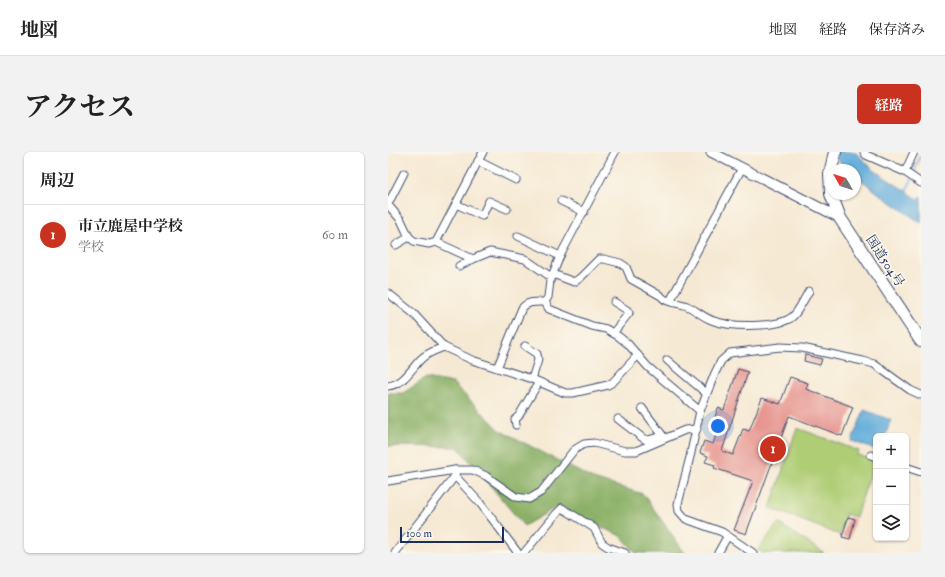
<!DOCTYPE html>
<html lang="ja">
<head>
<meta charset="utf-8">
<style>
  :root { --surface:#fff; --page:#f2f2f2; --text:#222; --muted:#767676; --line:#e0e0e0; --accent:#c8321e }
  body { margin:0; font-family:"IM FELL Double Pica","Noto Serif JP",serif; background:var(--page); color:var(--text) }
  .controls { position:absolute; right:12px; bottom:12px; display:grid; overflow:hidden; border-radius:6px; box-shadow:0 1px 3px #0004 }
  .controls button { width:36px; height:36px; display:grid; place-items:center; padding:0; border:0; border-bottom:1px solid var(--line); background:var(--surface); color:var(--text); font:20px sans-serif }
  .compass { position:absolute; left:437px; top:12px; width:36px; height:36px; border-radius:50%; background:var(--surface); box-shadow:0 1px 3px #0004; rotate:309deg }
  .scale { position:absolute; left:12px; bottom:10px; width:104px; box-sizing:border-box; padding-left:4px; border:2px solid #1b2f5e; border-top:0; font-size:11px; line-height:14px; white-space:nowrap; color:#1b2f5e; -webkit-text-stroke:3px #fbf7ec; paint-order:stroke }
  .you { position:absolute; left:330px; top:274px; width:14px; height:14px; margin:-10px; border:3px solid #fff; border-radius:50%; background:#1a73e8; box-shadow:0 0 0 6px #1a73e833 }
  .badge { display:grid; place-items:center; width:26px; height:26px; border-radius:50%; background:var(--accent); color:#fff; font-size:13px; font-weight:700 }
  .pin { position:absolute; translate:-50% -50%; border:2px solid #fff; box-shadow:0 1px 4px #0006 }
  .list { margin:0; padding:0; list-style:none }
  h2 { display:flex; justify-content:space-between; align-items:center; height:52px; margin:0; padding:0 16px; font-size:17px }
  h2 small { font-size:13px; font-weight:400; color:var(--muted) }
  .list li { display:grid; grid-template-columns:26px 1fr auto; gap:12px; align-items:center; box-sizing:border-box; height:60px; padding:0 16px; border-top:1px solid var(--line) }
  .list b { display:block; font-size:15px; white-space:nowrap }
  .list p { margin:0; font-size:13px; white-space:nowrap; color:var(--muted) }
  .list em { font-size:13px; font-style:normal; color:var(--muted) }
  .icon { flex:none; width:22px; height:22px; fill:none; stroke:currentColor; stroke-width:2; stroke-linecap:round; stroke-linejoin:round }
  .map { position:relative; flex:none; width:533px; height:401px; overflow:hidden; border-radius:6px }
  header { display:flex; align-items:center; gap:24px; box-sizing:border-box; height:56px; padding:0 20px; background:var(--surface); border-bottom:1px solid var(--line) }
  header strong { font-size:19px }
  nav { display:flex; gap:22px; margin-inline-start:auto; font-size:14px }
  .intro { display:flex; align-items:center; justify-content:space-between; box-sizing:border-box; height:96px; padding:0 24px }
  h1 { margin:0; font-size:28px }
  .button { padding:10px 18px; border-radius:6px; background:var(--accent); color:#fff; font-size:14px; font-weight:700 }
  main { display:flex; gap:24px; padding:0 24px }
  aside { flex:1; background:var(--surface); border-radius:6px; box-shadow:0 1px 3px #0004 }
  .map>svg:first-child { display:block }
  .green { fill:#afcd74; stroke:#657e69 }
  .forest { fill:#8bb066; stroke:#537062 }
  .water { fill:#62acda; stroke:#3e6e9c }
  .lines { fill:none; stroke-linecap:round; stroke-linejoin:round }
  .stream { stroke:#62acda; stroke-width:2 }
  .building { fill:#e69791 }
  .minor-casing { stroke:#3c4b70; stroke-width:9 }
  .tertiary-casing { stroke:#3c4b70; stroke-width:11 }
  .trunk-casing { stroke:#3c4b70; stroke-width:14 }
  .minor { stroke:#fff; stroke-width:7 }
  .tertiary { stroke:#fff; stroke-width:9 }
  .trunk { stroke:#fff; stroke-width:12 }
  .labels { text-anchor:middle; dominant-baseline:central; stroke-width:3.5; stroke-linejoin:round; paint-order:stroke }
  .street-label { font-size:13px; fill:#1b2f5e; stroke:#fbf7ec }
</style>
</head>
<body>
<header>
<strong>地図</strong>
<nav><a>地図</a><a>経路</a><a>保存済み</a></nav>
</header>
<div class="intro"><h1>アクセス</h1><a class="button">経路</a></div>
<main>
<aside>
<h2>周辺<small></small></h2>
<ul class="list">
<li><span class="badge">1</span><div><b>市立鹿屋中学校</b><p>学校</p></div><em>60 m</em></li>
</ul>
</aside>
<div class="map">
<svg width="533" height="401" viewBox="0 0 533 401">
  <rect width="100%" height="100%" fill="#fbf7ec"/>
  <filter id="ink" filterUnits="userSpaceOnUse"><feTurbulence type="fractalNoise" baseFrequency=".025" numOctaves="2"/><feDisplacementMap in="SourceGraphic" scale="8" xChannelSelector="R" yChannelSelector="G"/><feConvolveMatrix kernelMatrix="1 2 1 2 8 2 1 2 1" color-interpolation-filters="sRGB"/></filter>
  <filter id="wash" filterUnits="userSpaceOnUse"><feTurbulence type="fractalNoise" baseFrequency=".012" numOctaves="4" result="noise"/><feDisplacementMap in="SourceGraphic" scale="16" xChannelSelector="R" yChannelSelector="G"/><feGaussianBlur stdDeviation="0.9" result="paint"/><feColorMatrix in="noise" values="0 0 0 0 0 0 0 0 0 0 0 0 0 0 0 0 0 1.4 0 .05"/><feComposite in="paint" operator="in"/></filter>
  <g filter="url(#wash)">
    <rect width="100%" height="100%" fill="#f6e9d3"/>
    <g class="green">
      <path d="M 409,276 L 471,299 L 469,303 L 487,308 L 468,365 L 458,362 L 452,383 L 382,356 Z"/>
      <path d="M 390,371 L 436,401 L 374,401 L 370,398 Z"/>
    </g>
    <path class="forest" d="M 38,226 L 65,231 L 112,278 L 205,327 L 255,342 L 297,401 L 248,401 L 233,384 L 168,355 L 136,374 L 70,295 L 0,294 L 0,241 L 15,241 Z"/>
    <g class="water">
      <path d="M 441,0 L 467,0 L 487,19 L 530,47 L 533,45 L 533,71 L 494,44 L 467,23 L 467,18 L 461,18 Z"/>
      <path d="M 476,258 L 503,268 L 497,284 L 488,284 L 488,298 L 464,289 Z"/>
    </g>
    <g class="lines">
      <g class="stream">
        <path d="M 525,23 L 533,2"/>
        <path d="M 517,41 L 524,27"/>
      </g>
    </g>
    <g id="blocks">
      <g class="building">
        <path d="M 417,203 L 434,207 L 432,213 L 416,209 Z"/>
        <path d="M 350,217 L 360,220 L 334,299 L 345,303 L 355,277 L 361,279 L 374,246 L 392,252 L 402,225 L 420,231 L 418,237 L 465,255 L 454,284 L 401,264 L 358,382 L 346,378 L 365,329 L 326,316 L 327,313 L 317,310 L 320,304 L 312,301 L 316,289 L 325,292 L 331,273 L 325,271 L 330,256 L 336,258 Z"/>
        <path d="M 460,365 L 467,367 L 462,387 L 454,385 Z"/>
      </g>
    </g>
  </g>
  <g filter="url(#ink)">
    <use href="#blocks" fill-opacity="0" stroke="#3c4b70" stroke-width="1"/>
    <g class="lines">
      <g class="minor-casing">
        <g id="minor">
          <path d="M 95,0 L 48,90 L 85,107 L 102,100 L 137,107 L 163,125"/>
          <path d="M 476,0 L 478,3 L 517,20 L 533,31"/>
          <path d="M 90,9 L 128,28"/>
          <path d="M 517,20 L 526,0"/>
          <path d="M 173,49 L 196,60"/>
          <path d="M 0,52 L 16,21"/>
          <path d="M 68,52 L 94,64 L 101,49 L 119,57"/>
          <path d="M 0,53 L 13,68 L 21,85 L 26,89 L 41,92 L 48,90"/>
          <path d="M 130,84 L 172,104"/>
          <path d="M 8,93 L 21,85"/>
          <path d="M 71,114 L 85,107"/>
          <path d="M 165,122 L 186,130 L 192,126 L 211,107 L 216,107 L 232,111 L 238,115 L 243,127 L 273,144 C 279,152 290,150 299,154 C 308,158 316,166 326,169 C 342,175 390,176 404,165 C 410,161 417,145 421,139"/>
          <path d="M 0,141 L 25,161 L 56,195 L 84,208 L 144,227 L 177,241 L 185,241 L 220,233 L 225,230 L 250,203"/>
          <path d="M 282,149 L 354,16"/>
          <path d="M 157,150 L 161,157 L 204,174 L 218,177 L 230,184 L 240,192 L 260,215 L 312,259"/>
          <path d="M 157,150 L 160,145 L 162,129 L 172,104 L 227,0"/>
          <path d="M 225,181 L 241,161 L 239,158 L 226,150"/>
          <path d="M 137,194 L 149,202 L 150,208 L 144,227"/>
          <path d="M 279,208 L 318,241"/>
          <path d="M 109,216 L 134,156 C 140,149 148,150 157,150"/>
          <path d="M 0,234 C 16,232 23,217 33,207 C 39,201 48,198 56,195"/>
          <path d="M 254,256 L 275,284"/>
          <path d="M 230,267 L 256,287 L 260,288 L 274,284"/>
          <path d="M 128,273 L 127,267 L 130,265 L 151,230"/>
          <path d="M 483,303 L 488,305"/>
          <path d="M 518,315 L 533,320"/>
          <path d="M 67,324 L 92,351 L 130,401"/>
          <path d="M 0,329 L 67,318 L 85,318 L 98,324 L 128,345 L 141,347 L 153,340 L 186,298 L 196,292 L 206,291 L 237,299 L 248,299 L 297,278 L 309,277"/>
          <path d="M 7,401 L 67,324 L 67,318"/>
          <path d="M 136,401 L 168,362 L 174,356 L 206,376 L 214,391 L 220,395 L 237,401"/>
          <path d="M 330,401 L 339,385"/>
          <path d="M 365,401 L 334,380 L 298,367 L 291,359 L 290,352 L 302,305 L 312,259 L 327,221 L 333,209 L 342,201 L 392,195 L 414,196 L 475,209 L 486,212 L 522,238 L 533,243"/>
        </g>
      </g>
      <g class="tertiary-casing">
        <path id="tertiary" d="M 323,0 L 452,66"/>
      </g>
      <g class="trunk-casing">
        <g id="trunk">
          <path d="M 443,40 L 442,22 L 447,0"/>
          <path d="M 443,42 L 452,66 L 533,189"/>
        </g>
      </g>
      <use href="#minor" class="minor"/>
      <use href="#tertiary" class="tertiary"/>
      <use href="#trunk" class="trunk"/>
    </g>
  </g>
  <g class="labels">
    <g class="street-label">
      <text transform="translate(497 109) rotate(57)">国道504号</text>
    </g>
  </g>
</svg>
<div class="controls">
<button>+</button>
<button>−</button>
<button><svg class="icon" aria-label="layers" viewBox="0 0 24 24"><path d="M12 4l9 5-9 5-9-5zM3 14l9 5 9-5"/></svg></button>
</div>
<svg class="compass" viewBox="-18 -18 36 36"><path d="M0-13l5 13h-10z" fill="#e53935"/><path d="M0 13l5-13h-10z" fill="#767676"/></svg>
<div class="scale">100 m</div>
<div class="you"></div>
<div class="pin badge" style="left:385px;top:297px">1</div>
</div>
</main>
</body>
</html>
